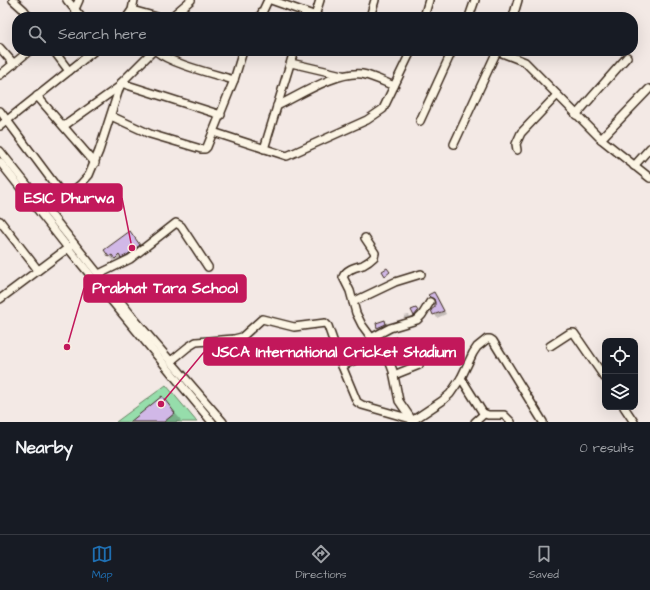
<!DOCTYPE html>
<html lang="en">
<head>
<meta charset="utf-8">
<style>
  :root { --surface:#171b24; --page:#20242c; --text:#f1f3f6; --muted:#9ea1a6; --line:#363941; --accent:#1f6fb2 }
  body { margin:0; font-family:"Architects Daughter",sans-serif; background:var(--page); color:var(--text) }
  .controls { position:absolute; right:12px; bottom:12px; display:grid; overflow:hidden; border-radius:8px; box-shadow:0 4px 16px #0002 }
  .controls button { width:36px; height:36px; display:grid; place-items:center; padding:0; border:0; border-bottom:1px solid var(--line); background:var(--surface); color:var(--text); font:20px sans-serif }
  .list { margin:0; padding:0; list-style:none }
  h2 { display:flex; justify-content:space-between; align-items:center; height:52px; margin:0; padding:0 16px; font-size:17px }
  h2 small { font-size:13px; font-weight:400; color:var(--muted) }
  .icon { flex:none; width:22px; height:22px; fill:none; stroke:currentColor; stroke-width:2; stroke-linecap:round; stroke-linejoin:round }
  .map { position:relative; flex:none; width:650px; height:422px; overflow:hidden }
  .search { position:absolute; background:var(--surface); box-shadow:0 4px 16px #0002; left:12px; right:12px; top:12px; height:44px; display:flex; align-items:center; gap:10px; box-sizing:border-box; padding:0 14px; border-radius:16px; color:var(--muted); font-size:15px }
  .sheet { height:112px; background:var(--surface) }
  nav { display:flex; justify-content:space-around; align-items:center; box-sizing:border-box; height:56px; border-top:1px solid var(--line); background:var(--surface); font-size:11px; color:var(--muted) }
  nav a { display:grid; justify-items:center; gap:2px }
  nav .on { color:var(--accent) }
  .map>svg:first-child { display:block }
  .green { fill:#96ddab; stroke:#688464 }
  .shadow { fill:#0003 }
  .building { fill:#d1b8e7; stroke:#3b2a1e }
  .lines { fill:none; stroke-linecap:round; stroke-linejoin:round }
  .minor-casing { stroke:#3b2a1e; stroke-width:10 }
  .minor { stroke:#fcf5e5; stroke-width:7 }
  .leader { fill:none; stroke:#c2185b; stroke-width:1.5 }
  .callout-dot { fill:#c2185b; stroke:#fcf5e5; stroke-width:1.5 }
  .callout { fill:#c2185b; stroke:#c2185b; stroke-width:1.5 }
  .callout-label { font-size:15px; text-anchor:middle; font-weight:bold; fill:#fff }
</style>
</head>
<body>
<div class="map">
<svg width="650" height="422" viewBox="0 0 650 422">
  <rect width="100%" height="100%" fill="#f3e9e5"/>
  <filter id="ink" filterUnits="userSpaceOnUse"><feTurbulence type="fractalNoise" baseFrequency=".025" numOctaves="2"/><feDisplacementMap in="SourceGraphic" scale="8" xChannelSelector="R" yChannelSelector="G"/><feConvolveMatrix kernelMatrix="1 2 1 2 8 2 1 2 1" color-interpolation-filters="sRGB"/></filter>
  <g filter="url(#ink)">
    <path class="green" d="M 166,385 L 197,422 L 116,422 Z"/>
    <g class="shadow">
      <path d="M 130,232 L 144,250 L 120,263 L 117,259 L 114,261 L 105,251 Z"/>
      <path d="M 433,293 L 437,296 L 446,314 L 437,318 L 432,310 L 436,307 L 436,301 L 431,296 Z"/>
      <path d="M 417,310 L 419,313 L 416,316 L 414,315 Z"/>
      <path d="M 409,315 L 411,318 L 406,319 L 404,318 L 404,316 Z"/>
      <path d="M 385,321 L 389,327 L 381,331 L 378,328 L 377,324 Z"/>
      <path d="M 162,398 L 181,420 L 179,422 L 131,422 Z"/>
    </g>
    <g class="building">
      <path d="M 130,231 L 140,245 L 127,255 L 121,258 L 119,255 L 115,259 L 112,255 L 109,257 L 104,250 Z"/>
      <path d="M 387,268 L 390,272 L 385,276 L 382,271 Z"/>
      <path d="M 434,292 L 444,311 L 433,315 L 431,310 L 435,307 L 435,302 L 434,299 L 430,297 L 428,295 Z"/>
      <path d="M 416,308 L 418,311 L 414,316 L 411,310 Z"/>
      <path d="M 385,320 L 386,324 L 377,328 L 376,323 Z"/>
      <path d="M 396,337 L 399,344 L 392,346 L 390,339 Z"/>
      <path d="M 162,396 L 175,413 L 164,422 L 130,422 Z"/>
    </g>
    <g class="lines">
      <g class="minor-casing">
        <g id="minor">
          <path d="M 13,0 L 24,10 L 29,17"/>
          <path d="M 67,0 L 81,17"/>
          <path d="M 271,0 L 319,17"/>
          <path d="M 75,9 L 79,0"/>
          <path d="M 132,10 L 157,17"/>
          <path d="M 315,16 L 320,0"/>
          <path d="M 127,17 L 132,10 L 134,0"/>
          <path d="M 171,17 L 191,0"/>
          <path d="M 260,17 L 268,0"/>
          <path d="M 370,17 L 375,0"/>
          <path d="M 424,17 L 429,0"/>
          <path d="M 469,17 L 475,0"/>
          <path d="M 513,17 L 518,0"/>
          <path d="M 0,48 L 14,64"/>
          <path d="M 54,51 L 69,71"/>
          <path d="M 156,51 C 171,64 214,74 234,80"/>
          <path d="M 243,51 L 234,80 L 213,132 L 287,156 L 367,120 L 383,109 L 411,51"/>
          <path d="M 497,51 L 525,62 L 601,139 L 650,178"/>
          <path d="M 291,63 L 342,75"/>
          <path d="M 0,75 L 29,51"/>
          <path d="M 121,83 L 221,115"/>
          <path d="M 37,96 L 95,163"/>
          <path d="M 277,106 C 300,95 337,71 362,74 C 373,76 384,82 394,86"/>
          <path d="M 0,111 L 65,198"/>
          <path d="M 576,115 L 627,57"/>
          <path d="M 111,116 L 150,134 L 201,149 L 205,149 L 207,147 L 213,132"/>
          <path d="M 420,121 L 452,51"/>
          <path d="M 0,126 L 94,51"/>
          <path d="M 64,126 L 120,86"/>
          <path d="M 601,139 L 649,89"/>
          <path d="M 454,144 L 497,51"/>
          <path d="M 264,149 L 294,51"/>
          <path d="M 517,150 L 516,144 L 521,133 L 557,95"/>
          <path d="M 0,151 L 136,321 L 223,422"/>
          <path d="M 0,162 L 68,248 L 212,422"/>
          <path d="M 634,166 L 650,148"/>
          <path d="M 48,211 L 80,185 L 89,175 L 99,151 L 121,83 L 153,51"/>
          <path d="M 0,221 L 38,270"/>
          <path d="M 365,238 L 375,253 L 374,257 C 371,260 367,263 363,265 C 356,267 346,269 343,277 L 350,291 L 356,313 L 362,325 L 390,363 L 393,371 L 399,401 L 412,420"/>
          <path d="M 99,274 L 130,259 L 176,223 L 181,226 L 208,267"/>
          <path d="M 0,299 L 72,245"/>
          <path d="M 353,302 L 395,282 L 421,274"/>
          <path d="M 371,338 L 390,328 L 417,320 L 422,315 L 430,302"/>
          <path d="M 550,346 L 570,333 L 574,333 L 605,378"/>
          <path d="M 171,361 L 188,347 L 196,342 L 234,339 L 242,337 L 262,319 L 294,327 L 325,323 L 328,326 L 342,366 L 357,402 L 362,405 L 411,419"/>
          <path d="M 342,366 L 380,349"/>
          <path d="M 394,375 L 419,365"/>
          <path d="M 461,378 L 483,413 L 488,415 L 504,415 L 511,422"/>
          <path d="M 624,407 L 634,422"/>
          <path d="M 412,421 L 442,401 L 450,394 L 461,378 L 473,353 L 477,347 L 487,339 L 490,339 L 493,341 L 543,422"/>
          <path d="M 475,422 L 484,414"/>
        </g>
      </g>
      <use href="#minor" class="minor"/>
    </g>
  </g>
  <path class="leader" d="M132 248L122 198M67 347L84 288M161 404L204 352"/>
  <g class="callout-dot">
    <circle cx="132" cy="248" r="4"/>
    <circle cx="67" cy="347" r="4"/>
    <circle cx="161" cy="404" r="4"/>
  </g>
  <g class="callout">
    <rect x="16" y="184" width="106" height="27" rx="4"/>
    <rect x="84" y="275" width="162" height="27" rx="4"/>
    <rect x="204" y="338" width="260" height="27" rx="4"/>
  </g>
  <g class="callout-label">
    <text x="69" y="203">ESIC Dhurwa</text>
    <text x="165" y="293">Prabhat Tara School</text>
    <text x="334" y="357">JSCA International Cricket Stadium</text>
  </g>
</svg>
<div class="controls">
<button><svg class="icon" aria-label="locate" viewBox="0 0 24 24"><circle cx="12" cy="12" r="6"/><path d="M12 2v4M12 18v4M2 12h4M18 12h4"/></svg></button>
<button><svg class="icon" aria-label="layers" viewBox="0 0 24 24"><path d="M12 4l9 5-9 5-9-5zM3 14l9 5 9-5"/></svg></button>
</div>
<div class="search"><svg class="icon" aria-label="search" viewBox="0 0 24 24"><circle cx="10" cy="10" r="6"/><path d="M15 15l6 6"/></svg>Search here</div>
</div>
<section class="sheet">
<h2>Nearby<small>0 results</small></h2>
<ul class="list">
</ul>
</section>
<nav>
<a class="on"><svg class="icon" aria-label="map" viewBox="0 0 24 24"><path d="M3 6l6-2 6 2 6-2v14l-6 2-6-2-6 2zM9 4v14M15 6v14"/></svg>Map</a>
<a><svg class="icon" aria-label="directions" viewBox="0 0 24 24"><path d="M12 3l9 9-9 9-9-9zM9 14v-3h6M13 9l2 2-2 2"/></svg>Directions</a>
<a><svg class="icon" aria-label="saved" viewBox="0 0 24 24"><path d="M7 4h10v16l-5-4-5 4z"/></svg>Saved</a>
</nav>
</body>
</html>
